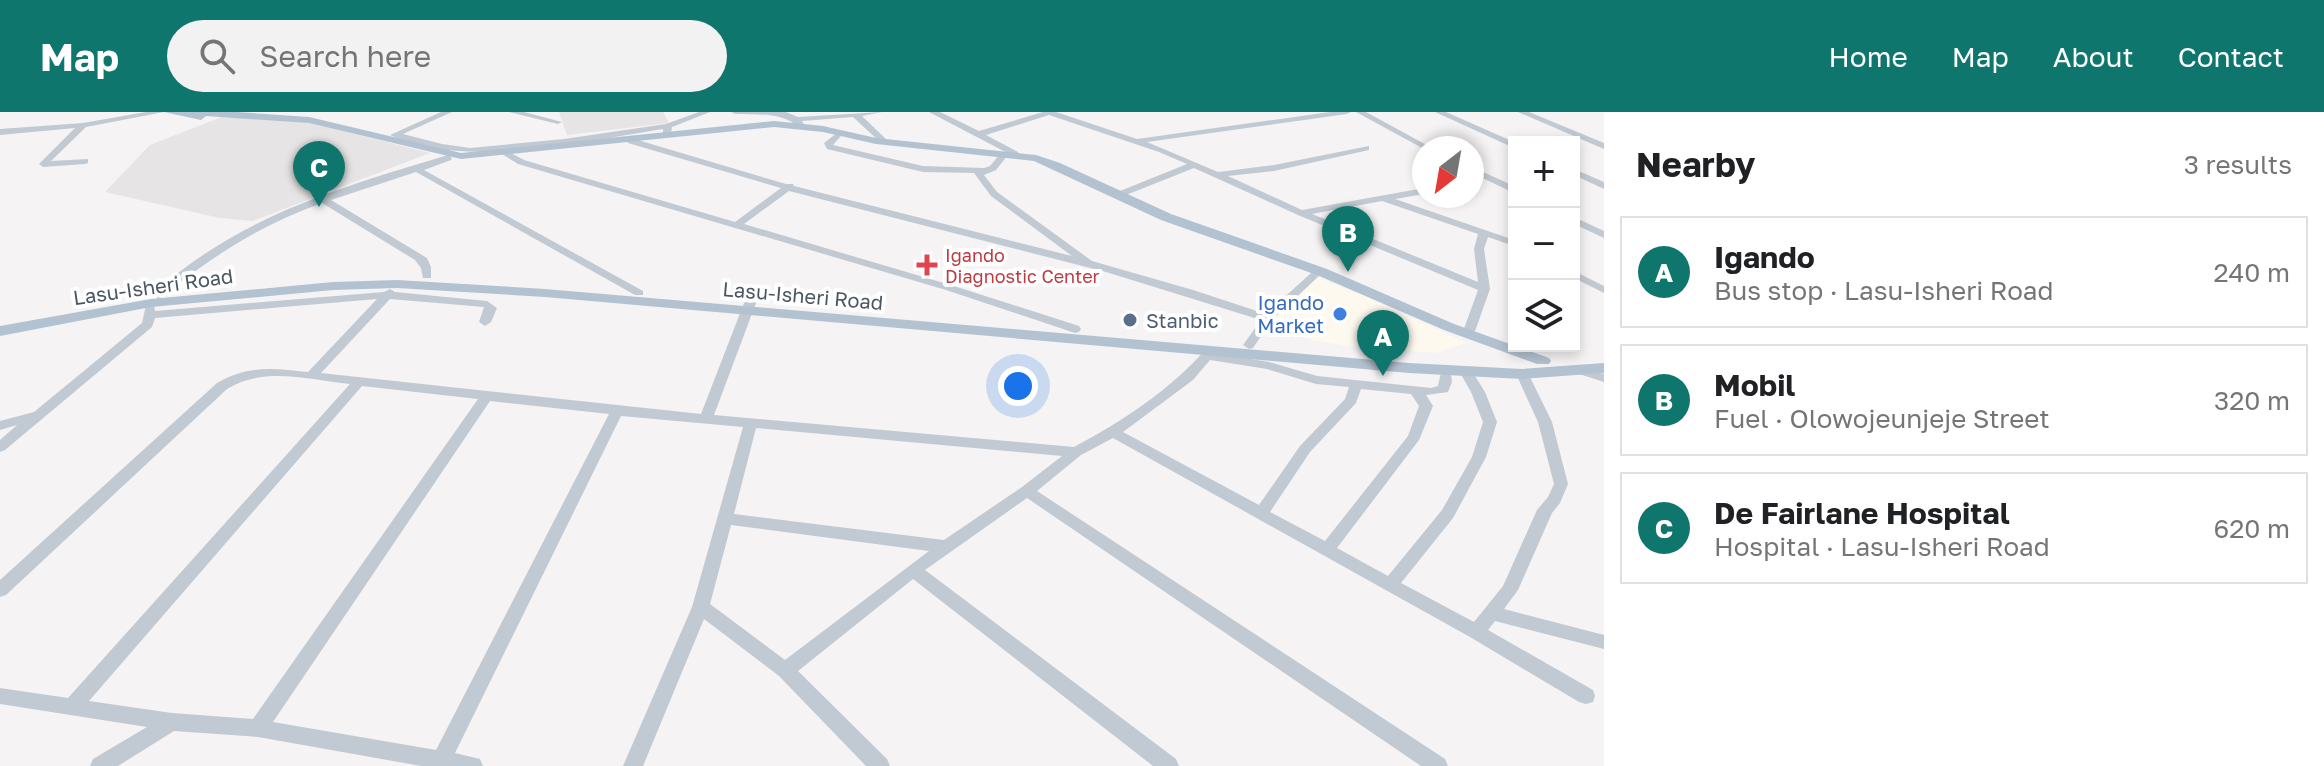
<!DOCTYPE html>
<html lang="en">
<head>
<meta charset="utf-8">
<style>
  :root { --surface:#fff; --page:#f2f2f2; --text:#202124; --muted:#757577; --line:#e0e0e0; --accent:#0f766e }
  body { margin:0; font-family:"Golos Text",sans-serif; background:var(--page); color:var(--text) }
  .controls { position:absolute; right:24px; top:24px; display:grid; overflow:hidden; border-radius:0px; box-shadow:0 4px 12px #0003 }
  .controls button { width:72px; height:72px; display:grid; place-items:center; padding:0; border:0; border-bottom:2px solid var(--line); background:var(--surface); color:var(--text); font:40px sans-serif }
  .compass { position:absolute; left:1412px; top:24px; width:72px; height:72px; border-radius:50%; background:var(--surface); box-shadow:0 4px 12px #0003; rotate:211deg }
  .you { position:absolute; left:1018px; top:274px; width:28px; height:28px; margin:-20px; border:6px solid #fff; border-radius:50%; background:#1a73e8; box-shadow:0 0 0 12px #1a73e833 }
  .badge { display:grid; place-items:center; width:52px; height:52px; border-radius:50%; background:var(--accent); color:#fff; font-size:26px; font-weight:700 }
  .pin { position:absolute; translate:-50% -66px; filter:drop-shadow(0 2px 4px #0008) }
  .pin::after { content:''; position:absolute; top:42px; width:28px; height:24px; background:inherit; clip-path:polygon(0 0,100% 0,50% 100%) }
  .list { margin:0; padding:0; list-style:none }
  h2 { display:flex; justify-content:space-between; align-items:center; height:104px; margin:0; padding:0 32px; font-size:34px }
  h2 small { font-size:26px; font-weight:400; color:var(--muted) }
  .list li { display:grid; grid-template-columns:52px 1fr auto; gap:24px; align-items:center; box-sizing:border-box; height:112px; margin:0 16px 16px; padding:0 16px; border:2px solid var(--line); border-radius:0px }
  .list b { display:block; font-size:30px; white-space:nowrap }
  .list p { margin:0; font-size:26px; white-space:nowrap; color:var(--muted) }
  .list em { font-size:26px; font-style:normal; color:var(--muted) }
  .icon { flex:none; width:44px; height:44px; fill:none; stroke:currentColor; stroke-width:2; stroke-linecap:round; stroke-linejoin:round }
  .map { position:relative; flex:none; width:1604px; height:654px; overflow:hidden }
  header { display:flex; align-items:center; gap:48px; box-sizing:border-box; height:112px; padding:0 40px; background:var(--accent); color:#fff }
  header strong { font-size:38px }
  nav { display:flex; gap:44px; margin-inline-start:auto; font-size:28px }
  .search { width:560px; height:72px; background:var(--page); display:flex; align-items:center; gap:20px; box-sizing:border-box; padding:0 28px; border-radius:44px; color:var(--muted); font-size:30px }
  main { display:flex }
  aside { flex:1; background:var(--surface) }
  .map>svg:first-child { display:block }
  .commercial { fill:#fdf9ef }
  .education { fill:#e6e4e5 }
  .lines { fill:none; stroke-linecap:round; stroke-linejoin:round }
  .minor { fill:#c1cad2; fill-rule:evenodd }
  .major { fill:#b3c2d1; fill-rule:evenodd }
  .health-dot { fill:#e0444e; stroke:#fff; stroke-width:3 }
  .shop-dot { fill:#3f7fe0; stroke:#fff; stroke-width:3 }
  .service-dot { fill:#5c6f8a; stroke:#fff; stroke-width:3 }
  .labels { text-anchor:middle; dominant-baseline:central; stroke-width:8; stroke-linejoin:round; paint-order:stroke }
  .far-health-label { font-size:18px; fill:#be3a42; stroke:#fff; text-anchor:start }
  .street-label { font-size:20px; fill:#4a5661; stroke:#fff }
  .shop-label { font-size:20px; fill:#366cbe; stroke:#fff; text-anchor:end }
  .service-label { font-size:20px; fill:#4e5e75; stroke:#fff; text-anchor:start }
</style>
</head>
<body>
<header>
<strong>Map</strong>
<div class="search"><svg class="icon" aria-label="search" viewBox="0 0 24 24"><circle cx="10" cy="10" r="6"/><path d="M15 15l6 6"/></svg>Search here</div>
<nav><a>Home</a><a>Map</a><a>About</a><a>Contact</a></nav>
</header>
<main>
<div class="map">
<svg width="1604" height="654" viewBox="0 0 1604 654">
  <rect width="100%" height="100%" fill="#f5f3f3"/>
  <path class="commercial" d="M 1317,165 L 1380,191 L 1467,231 L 1436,241 L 1347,234 L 1307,227 L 1265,212 Z"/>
  <g class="education">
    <path d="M 559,0 L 663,0 L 669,11 L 567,23 Z"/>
    <path d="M 224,4 L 311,11 L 430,41 L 253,109 L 220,106 L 105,80 L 150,33 Z"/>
  </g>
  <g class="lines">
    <g class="minor">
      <path d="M 146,0 L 164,0 L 86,15 L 51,49 L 88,47 L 88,51 L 85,52 L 43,55 L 39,52 L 75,16 L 0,23 L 0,17 L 83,11 Z"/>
      <path d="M 441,0 L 452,0 L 403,22 L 442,32 L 470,36 L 564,27 L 666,12 L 699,0 L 710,0 L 672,15 L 671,21 L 667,24 L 663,21 L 663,17 C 586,29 461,58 390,23 Z"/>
      <path d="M 509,0 L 524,0 L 562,10 L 558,12 Z"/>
      <path d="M 731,0 L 786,0 L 798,5 L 882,0 L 862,4 L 887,28 L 880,30 L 853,5 L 802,9 L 805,14 L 801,16 C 779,0 764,3 735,2 Z"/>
      <path d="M 929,0 L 940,0 L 979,19 L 1043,0 L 1056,0 L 1137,27 L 1330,0 L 1351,0 L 1347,2 L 1147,30 L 1218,60 L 1274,53 L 1369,34 L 1369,38 L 1274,59 L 1228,64 L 1302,98 L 1424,76 L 1424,82 L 1395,87 L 1514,128 L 1514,134 L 1488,125 L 1484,137 L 1490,177 L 1474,222 L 1468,226 L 1462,222 L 1478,178 L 1298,103 L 1194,56 L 1121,85 L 1115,85 L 1115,81 L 1187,52 L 1159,40 L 1049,3 L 986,23 L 1018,40 L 1019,42 L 1015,45 ZM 1382,89 L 1478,122 L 1474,137 L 1478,170 L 1312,102 Z"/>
      <path d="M 1356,0 L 1366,0 L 1432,36 L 1424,37 Z"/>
      <path d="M 1435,0 L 1446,0 L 1514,30 L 1514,36 Z"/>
      <path d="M 1518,0 L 1529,0 L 1604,31 L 1604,37 Z"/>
      <path d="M 837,21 L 841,24 L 833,33 L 923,54 L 984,56 L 990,54 L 1000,42 L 1006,42 L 1007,44 L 996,58 L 984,63 L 997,80 L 1092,149 L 1193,178 L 1266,202 L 1311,161 L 1315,160 L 1320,163 L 1272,208 L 1253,236 L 1249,237 L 1243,233 L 1261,208 L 1106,160 L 789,79 L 744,112 L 954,174 L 1079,214 L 1081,217 L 1079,220 L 1075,221 L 946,178 L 518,52 L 502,42 L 509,40 L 524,48 L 735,110 L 781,76 L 628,31 L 627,29 L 631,26 L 786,72 L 793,72 L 794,74 L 1072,144 L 991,84 L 974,61 L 923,60 L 827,37 L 824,31 Z"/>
      <path d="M 448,43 L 452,46 L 451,48 L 424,58 L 643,179 L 643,183 L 635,183 L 416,60 L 331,88 L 427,146 L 431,155 L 431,166 L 423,166 L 421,156 L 415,148 L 322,91 C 262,112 211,145 162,185 L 158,186 L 152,183 C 163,171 177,162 190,152 C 267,96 358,70 448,43 Z"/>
      <path d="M 1472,55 L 1514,74 L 1514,81 L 1472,61 Z"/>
      <path d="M 1574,57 L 1604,70 L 1604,77 L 1574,63 Z"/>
      <path d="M 1574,105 L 1604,119 L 1604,126 L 1574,112 Z"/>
      <path d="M 1574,159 L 1604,174 L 1604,181 L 1574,166 Z"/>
      <path d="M 390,177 L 395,180 L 487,189 L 497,196 L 491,210 L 485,214 L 479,210 L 484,195 L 390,187 L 321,261 L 701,302 L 744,191 L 750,188 L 756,191 L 714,303 L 1074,335 C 1123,309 1170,278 1207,236 L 1215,236 L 1216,241 L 1269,250 L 1317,264 L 1431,276 L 1438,274 L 1442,255 L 1450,255 L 1452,270 L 1448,280 L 1426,283 L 1433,294 L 1419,328 L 1337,436 L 1388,464 L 1442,398 L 1472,345 L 1483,310 L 1471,280 L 1459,259 L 1465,255 L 1470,256 L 1485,280 L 1497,310 L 1486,345 L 1453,406 L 1401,471 L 1474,510 L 1503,474 L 1537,398 L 1548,385 L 1554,372 L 1538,310 L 1516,262 L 1522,258 L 1527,259 L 1552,310 L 1568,372 L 1560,391 L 1552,401 L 1518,478 L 1504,497 L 1604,523 L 1604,537 L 1495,509 L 1488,518 L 1593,578 L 1595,584 L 1593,590 L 1586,592 L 1579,590 L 1470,525 L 1113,326 L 1081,343 L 1037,379 L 1445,647 L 1448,654 L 1421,654 L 1027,386 L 925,458 L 1176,647 L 1179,654 L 1153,654 L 913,467 L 798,559 L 887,647 L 890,654 L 866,654 L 779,564 L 704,507 L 643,654 L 623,654 L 692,495 L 743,315 L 621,304 L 455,641 L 480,647 L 483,654 L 421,654 L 258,625 L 174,619 L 118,654 L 90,654 L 93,647 L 147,615 L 0,592 L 0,576 L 68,586 L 350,272 C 309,268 264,254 227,277 L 6,483 L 0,485 L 0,468 L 217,271 C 248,253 274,256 308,260 L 377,187 L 155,206 L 152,215 L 5,338 L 0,340 L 0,328 L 17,313 L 0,318 L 0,309 L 34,300 L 142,211 L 146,193 L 154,193 L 155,199 L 384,180 ZM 1210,248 L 1267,257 L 1316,272 L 1349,275 L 1345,287 L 1300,334 L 1259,393 L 1123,320 L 1193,268 ZM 362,274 L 478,287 L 253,607 L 172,601 L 89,589 ZM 1361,277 L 1411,282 L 1419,294 L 1408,324 L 1325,429 L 1270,400 L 1310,340 L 1356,291 ZM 490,289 L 609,302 L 436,638 L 273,610 ZM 756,316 L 1062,344 L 1022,375 L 944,428 L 734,402 ZM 731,413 L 929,439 L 785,548 L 710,492 Z"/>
      <path d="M 1577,253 L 1604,262 L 1604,270 L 1573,260 L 1571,257 L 1573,254 Z"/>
    </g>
    <g class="major">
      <path d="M 164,0 L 237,0 L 309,5 L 461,41 L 774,9 L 823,14 L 876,26 L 1036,43 L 1060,51 L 1171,102 L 1327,157 L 1454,212 L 1549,246 L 1551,249 L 1549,252 L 1537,252 L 1444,218 L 1317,163 L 1161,108 L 1034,49 L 876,32 L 823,20 L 774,15 L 461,47 L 309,11 L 206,4 L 201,8 Z"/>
      <path d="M 397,168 L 545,177 L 1409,251 L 1522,257 L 1604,251 L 1604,261 L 1522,267 L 1409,261 L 545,185 L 397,176 L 333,178 L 151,195 L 0,224 L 0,214 L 151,187 L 333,170 Z"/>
    </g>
  </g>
  <path class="health-dot" d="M923 141h8v8h8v8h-8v8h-8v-8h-8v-8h8z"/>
  <circle class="shop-dot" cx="1340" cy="202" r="8"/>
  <circle class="service-dot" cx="1130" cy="208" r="8"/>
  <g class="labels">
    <g class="far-health-label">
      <text x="945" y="143">Igando<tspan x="945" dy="21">Diagnostic Center</tspan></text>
    </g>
    <g class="street-label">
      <text transform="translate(153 174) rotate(-8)">Lasu-Isheri Road</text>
      <text transform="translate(803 183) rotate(5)">Lasu-Isheri Road</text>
    </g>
    <g class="shop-label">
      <text x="1324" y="190">Igando<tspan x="1324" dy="23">Market</tspan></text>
    </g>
    <g class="service-label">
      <text x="1146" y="208">Stanbic</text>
    </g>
  </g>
</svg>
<div class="controls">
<button>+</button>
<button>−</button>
<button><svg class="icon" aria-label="layers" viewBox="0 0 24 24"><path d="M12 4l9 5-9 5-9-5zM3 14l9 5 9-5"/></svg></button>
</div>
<svg class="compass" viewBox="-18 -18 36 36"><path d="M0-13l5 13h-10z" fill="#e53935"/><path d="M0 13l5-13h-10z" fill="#757577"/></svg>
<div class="you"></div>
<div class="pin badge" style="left:1383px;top:264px">A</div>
<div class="pin badge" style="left:1348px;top:160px">B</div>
<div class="pin badge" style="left:319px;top:95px">C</div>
</div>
<aside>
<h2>Nearby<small>3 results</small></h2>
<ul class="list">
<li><span class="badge">A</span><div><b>Igando</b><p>Bus stop · Lasu-Isheri Road</p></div><em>240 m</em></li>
<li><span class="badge">B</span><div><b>Mobil</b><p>Fuel · Olowojeunjeje Street</p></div><em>320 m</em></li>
<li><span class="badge">C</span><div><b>De Fairlane Hospital</b><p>Hospital · Lasu-Isheri Road</p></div><em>620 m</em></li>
</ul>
</aside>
</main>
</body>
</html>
